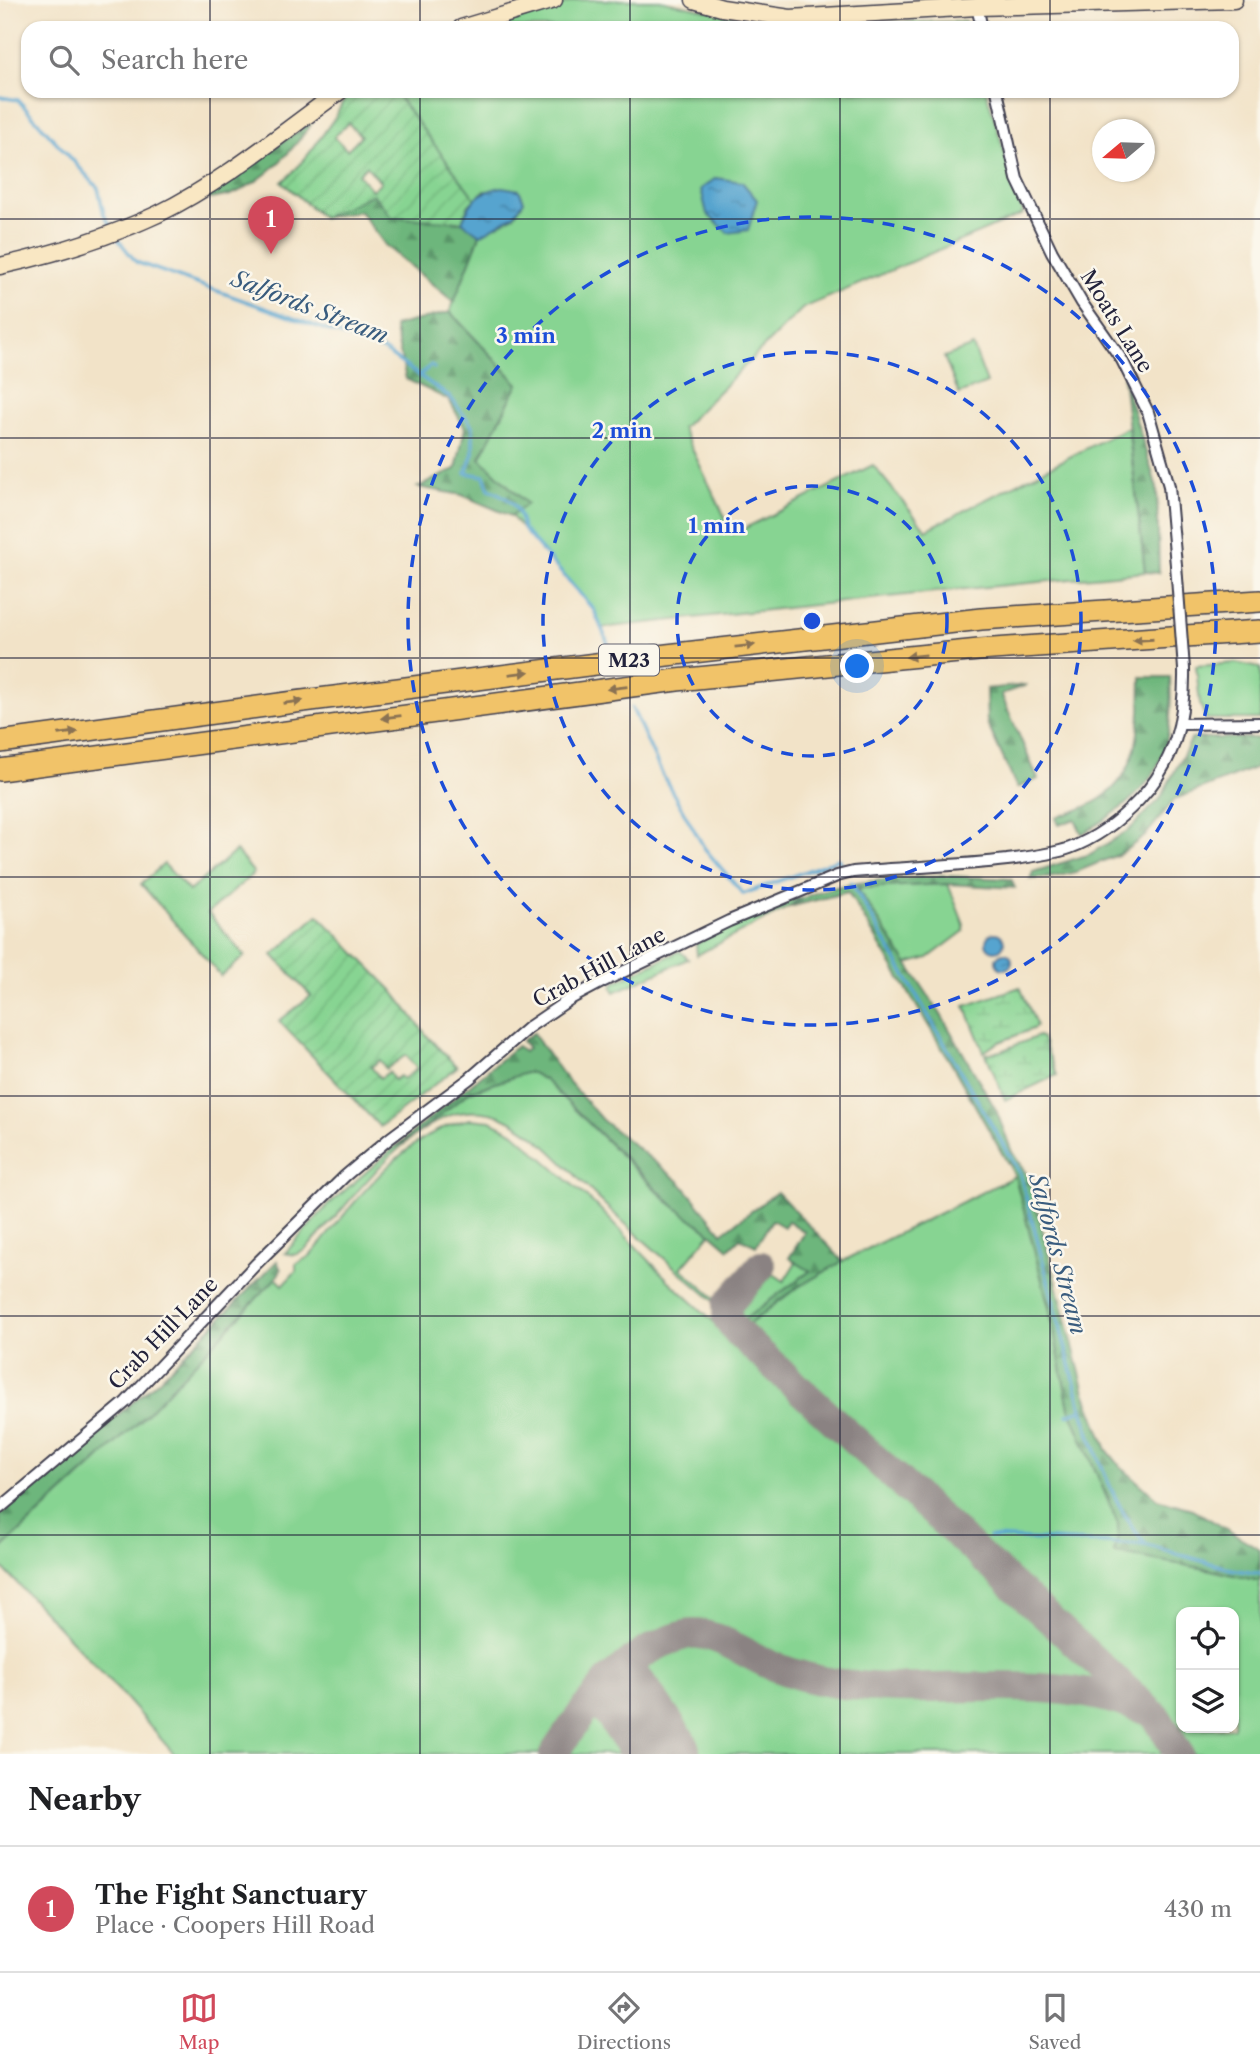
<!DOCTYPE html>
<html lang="en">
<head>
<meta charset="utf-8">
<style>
  :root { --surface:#fff; --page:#f6f6f6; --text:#202124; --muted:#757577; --line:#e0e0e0; --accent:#d1495b }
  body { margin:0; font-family:"Libre Caslon Text",serif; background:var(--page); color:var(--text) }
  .controls { position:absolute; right:21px; bottom:21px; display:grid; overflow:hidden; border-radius:14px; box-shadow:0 2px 5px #0004 }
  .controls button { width:63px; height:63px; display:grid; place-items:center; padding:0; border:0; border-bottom:2px solid var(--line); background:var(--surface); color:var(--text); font:35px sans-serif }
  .compass { position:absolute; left:1092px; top:119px; width:63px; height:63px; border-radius:50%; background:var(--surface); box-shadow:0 2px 5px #0004; rotate:251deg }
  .you { position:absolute; left:858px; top:667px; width:24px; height:24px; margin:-18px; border:5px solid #fff; border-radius:50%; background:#1a73e8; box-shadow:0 0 0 10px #1a73e833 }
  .badge { display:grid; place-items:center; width:46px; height:46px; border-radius:50%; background:var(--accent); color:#fff; font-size:23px; font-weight:700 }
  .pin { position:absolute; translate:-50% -58px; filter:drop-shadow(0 2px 4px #0008) }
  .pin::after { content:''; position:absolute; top:37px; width:24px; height:21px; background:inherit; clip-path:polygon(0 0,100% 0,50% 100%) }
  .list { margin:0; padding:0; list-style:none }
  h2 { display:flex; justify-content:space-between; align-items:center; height:91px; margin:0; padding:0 28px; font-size:30px }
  h2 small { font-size:23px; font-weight:400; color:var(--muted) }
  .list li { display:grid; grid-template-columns:46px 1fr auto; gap:21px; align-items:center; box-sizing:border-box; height:126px; padding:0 28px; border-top:2px solid var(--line) }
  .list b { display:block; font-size:26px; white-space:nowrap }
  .list p { margin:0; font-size:23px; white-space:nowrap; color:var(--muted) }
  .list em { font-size:23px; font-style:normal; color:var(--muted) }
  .icon { flex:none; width:38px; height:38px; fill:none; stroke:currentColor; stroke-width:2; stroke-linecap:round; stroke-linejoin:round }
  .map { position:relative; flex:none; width:1260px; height:1754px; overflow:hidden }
  .search { position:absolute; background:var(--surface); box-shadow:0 2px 5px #0004; left:21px; right:21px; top:21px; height:77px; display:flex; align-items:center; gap:18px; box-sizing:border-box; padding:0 24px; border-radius:21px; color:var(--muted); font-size:26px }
  .sheet { height:217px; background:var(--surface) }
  nav { display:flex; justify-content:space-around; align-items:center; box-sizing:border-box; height:98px; border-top:2px solid var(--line); background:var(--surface); font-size:19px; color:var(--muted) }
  nav a { display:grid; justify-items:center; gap:4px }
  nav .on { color:var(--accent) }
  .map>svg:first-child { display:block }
  .grass { fill:#87d492; stroke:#547b66; stroke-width:2; fill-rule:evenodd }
  .forest { fill:url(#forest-firs); stroke:#486c5c; stroke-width:2 }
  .wetland { fill:url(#wetland-marsh); stroke:#547b66; stroke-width:2 }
  .garden { fill:url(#garden-furrows); stroke:#547b66; stroke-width:2; fill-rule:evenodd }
  .water { fill:url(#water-ripples); stroke:#3c6385; stroke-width:2 }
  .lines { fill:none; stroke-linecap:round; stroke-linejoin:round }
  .stream { stroke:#56a4cf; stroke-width:3.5 }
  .taxiway { stroke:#8a8282; stroke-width:30 }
  .runway { stroke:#8a8282; stroke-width:75 }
  .street-casing { stroke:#413f50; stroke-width:14 }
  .secondary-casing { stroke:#413f50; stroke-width:19 }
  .highway-casing { stroke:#413f50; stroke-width:24 }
  .street { stroke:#fff; stroke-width:10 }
  .secondary { stroke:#f9e7c3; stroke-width:16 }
  .highway { stroke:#f1c369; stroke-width:21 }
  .street-bridge-casing { stroke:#413f50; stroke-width:14; stroke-linecap:butt }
  .street-bridge { stroke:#fff; stroke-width:10 }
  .oneway { fill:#8a7252 }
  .grid { fill:none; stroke:#22223b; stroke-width:2; stroke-opacity:0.55 }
  .ring { fill:none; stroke:#1d4ed8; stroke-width:3.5; stroke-dasharray:12 9 }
  .labels { text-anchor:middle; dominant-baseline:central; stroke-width:5; stroke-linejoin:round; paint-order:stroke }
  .shield { fill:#fbf7ec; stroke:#636270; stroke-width:2 }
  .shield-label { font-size:19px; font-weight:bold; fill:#22223b }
  .street-label { font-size:21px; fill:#22223b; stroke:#fbf7ec }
  .water-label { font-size:23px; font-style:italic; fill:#395c7e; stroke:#fbf7ec }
  .centre { fill:#1d4ed8; stroke:#fbf7ec; stroke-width:3.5 }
  .ring-label { font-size:21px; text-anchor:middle; font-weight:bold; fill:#1d4ed8; stroke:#fbf7ec; stroke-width:5; stroke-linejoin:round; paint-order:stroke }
</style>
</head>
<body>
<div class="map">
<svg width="1260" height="1754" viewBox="0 0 1260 1754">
  <defs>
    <pattern id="forest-firs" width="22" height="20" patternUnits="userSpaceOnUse" patternTransform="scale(1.75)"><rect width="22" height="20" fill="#6db67c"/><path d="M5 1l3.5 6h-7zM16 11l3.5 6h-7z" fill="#599467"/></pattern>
    <pattern id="wetland-marsh" width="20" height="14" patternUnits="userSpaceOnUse" patternTransform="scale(1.75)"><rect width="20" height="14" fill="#87d492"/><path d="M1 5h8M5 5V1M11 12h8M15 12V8" fill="none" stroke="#74b67f"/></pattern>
    <pattern id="garden-furrows" width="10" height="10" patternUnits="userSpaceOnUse" patternTransform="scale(1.75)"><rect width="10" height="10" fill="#87d492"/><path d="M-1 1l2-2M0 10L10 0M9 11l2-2" fill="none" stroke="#74b67f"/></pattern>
    <pattern id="water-ripples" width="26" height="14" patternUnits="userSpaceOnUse" patternTransform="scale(1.75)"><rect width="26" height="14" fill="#56a4cf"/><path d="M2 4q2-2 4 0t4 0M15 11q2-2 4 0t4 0" fill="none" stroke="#4785a9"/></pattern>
  </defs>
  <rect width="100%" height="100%" fill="#fbf7ec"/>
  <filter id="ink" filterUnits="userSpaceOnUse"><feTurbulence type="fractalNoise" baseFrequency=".0143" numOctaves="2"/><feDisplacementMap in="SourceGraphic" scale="14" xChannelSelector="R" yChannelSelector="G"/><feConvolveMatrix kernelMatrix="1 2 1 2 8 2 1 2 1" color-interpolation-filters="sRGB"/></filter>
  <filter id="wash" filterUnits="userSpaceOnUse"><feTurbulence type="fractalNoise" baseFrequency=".00686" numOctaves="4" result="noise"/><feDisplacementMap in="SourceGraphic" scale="28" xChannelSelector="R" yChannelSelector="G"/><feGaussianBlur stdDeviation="1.57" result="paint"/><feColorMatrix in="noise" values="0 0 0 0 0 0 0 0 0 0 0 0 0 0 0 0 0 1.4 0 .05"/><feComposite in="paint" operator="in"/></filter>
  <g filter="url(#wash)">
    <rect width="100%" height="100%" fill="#f2e3c8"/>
    <g class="grass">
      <path d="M 577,0 L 660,0 L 762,22 L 965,22 L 967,28 L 487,28 Z"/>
      <path d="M 394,91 L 986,91 L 1023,214 L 803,308 L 682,428 L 733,534 L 873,465 L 926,530 L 1128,427 L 1145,572 L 944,591 L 601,628 L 594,610 L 511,516 L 526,504 L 480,459 L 518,384 L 450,312 L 480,235 L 514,216 L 524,201 L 519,190 L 484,191 L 475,199 Z"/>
      <path d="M 973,346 L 987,383 L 959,394 L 944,357 Z"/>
      <path d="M 1236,663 L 1260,668 L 1260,719 L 1206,719 L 1200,704 L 1196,666 Z"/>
      <path d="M 236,851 L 254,873 L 208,913 L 245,956 L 221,976 L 141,884 L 164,864 L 189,891 Z"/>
      <path d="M 948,884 L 964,925 L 964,931 L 928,958 L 907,964 L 857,888 Z"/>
      <path d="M 801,897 L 789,907 L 697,955 L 696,944 L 757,912 Z"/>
      <path d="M 680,951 L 688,959 L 615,992 L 612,987 L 615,982 Z"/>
      <path d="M 525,1073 L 532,1073 L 545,1080 L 667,1201 L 711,1233 L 681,1268 L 716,1299 L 714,1301 C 676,1269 639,1237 603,1203 C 575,1176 542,1136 507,1119 C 488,1109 461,1109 441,1119 C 383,1149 349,1207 304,1251 L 295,1255 L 285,1253 L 328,1205 L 395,1147 L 414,1136 L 469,1092 Z"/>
      <path d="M 470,1119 L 491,1121 L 513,1132 L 600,1209 L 668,1280 L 1097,1669 L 1103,1678 L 1102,1684 C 1092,1690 1029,1681 1012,1681 C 950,1679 883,1687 822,1673 C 804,1669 787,1664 771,1657 C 752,1648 734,1636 714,1629 C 695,1622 680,1628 662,1635 C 602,1660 580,1703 546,1754 L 174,1754 L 120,1692 L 0,1565 L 0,1550 L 97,1461 L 276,1278 L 283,1285 L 296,1271 L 296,1264 L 310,1256 C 354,1205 400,1134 470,1119 Z"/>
      <path d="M 1015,1176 L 1050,1311 L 1069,1408 L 1118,1524 L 1118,1538 L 1114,1552 L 1207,1569 L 1260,1581 L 1260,1754 L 1187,1754 L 1164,1712 L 1128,1682 L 844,1423 L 744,1328 L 795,1289 L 843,1261 ZM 1181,1612 L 1234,1612 L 1234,1728 L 1181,1728 Z"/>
      <path d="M 796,1262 L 811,1271 L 739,1323 L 734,1316 L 772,1273 L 784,1281 Z"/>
      <path d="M 697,1641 L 778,1677 L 837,1689 L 883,1695 L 1055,1696 L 1115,1707 L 1150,1721 L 1157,1729 L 1171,1754 L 563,1754 C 595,1703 635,1653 697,1641 Z"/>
    </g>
    <g class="forest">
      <path d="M 314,120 C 293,150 268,179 233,194 C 222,198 207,199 196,201 Z"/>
      <path d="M 352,170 L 393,217 L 462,222 L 480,235 L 454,302 L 386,246 L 360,211 L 323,218 L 349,198 Z"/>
      <path d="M 450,312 L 518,384 L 480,458 L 527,504 L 511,516 L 462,495 L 418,487 L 456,469 L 465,428 L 449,400 L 406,379 L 394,326 Z"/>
      <path d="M 1123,377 L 1157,488 L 1159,573 L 1145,572 Z"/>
      <path d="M 1141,677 L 1170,677 C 1175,761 1153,792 1082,834 L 1075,819 L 1059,825 L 1056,818 C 1070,812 1087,808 1100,799 C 1142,772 1140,721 1141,677 Z"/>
      <path d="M 1027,685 L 1001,694 L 1038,779 L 1017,788 L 987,723 L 986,689 Z"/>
      <path d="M 1192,738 L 1260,738 L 1260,766 L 1175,799 L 1145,836 L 1120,854 L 1076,872 L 1054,877 L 1030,879 L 1033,872 L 1090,854 L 1129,830 L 1160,799 Z"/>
      <path d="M 945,876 L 1011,879 L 1015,888 L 948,884 L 857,888 L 940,1013 L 996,1110 L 1012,1152 L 1029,1178 L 1085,1392 L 1107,1450 L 1120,1466 L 1157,1499 L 1192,1509 L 1260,1549 L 1260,1581 L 1207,1569 L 1114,1553 L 1118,1538 L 1118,1524 L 1069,1408 L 1050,1311 L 1015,1176 L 951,1063 L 848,892 L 789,907 C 823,879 901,879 945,876 Z"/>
      <path d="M 533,1033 L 562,1074 L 602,1120 L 680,1182 L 722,1233 L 777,1192 L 843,1261 L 795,1289 L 744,1328 L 739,1323 L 810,1271 L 789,1258 L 805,1232 L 788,1221 L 784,1227 L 772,1220 L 756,1246 L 740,1238 L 729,1249 L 707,1230 L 675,1207 L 545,1080 L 532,1073 L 525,1073 L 469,1092 L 414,1136 L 395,1147 L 517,1046 L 524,1052 L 528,1048 L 522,1041 Z"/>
      <path d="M 277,1261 L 281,1270 L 276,1278 L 141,1420 L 0,1550 L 0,1515 L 160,1379 Z"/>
    </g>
    <g class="wetland">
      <path d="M 1020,987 L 1036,1024 L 1035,1028 L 997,1043 L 984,1052 L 965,1006 Z"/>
      <path d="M 1038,1036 L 1042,1038 L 1057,1075 L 1005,1100 L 986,1054 L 1001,1051 Z"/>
    </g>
    <g class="garden">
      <path d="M 354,91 L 394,91 L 475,199 L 468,206 L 462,222 L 392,217 L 373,194 L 323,218 L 282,182 C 303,165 319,140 335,117 C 341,108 343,96 354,91 ZM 348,123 L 361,136 L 347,150 L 334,137 ZM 366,166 L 381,182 L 372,190 L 358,174 Z"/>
      <path d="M 318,915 L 392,990 L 429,1038 L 457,1067 L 380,1127 L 279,1021 L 311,996 L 273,955 ZM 406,1055 L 417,1069 L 403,1079 L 400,1076 L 394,1080 L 389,1072 L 380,1078 L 371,1067 L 380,1060 L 386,1069 Z"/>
    </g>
    <g class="water">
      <path d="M 716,178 L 742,182 L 757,200 L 748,230 L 728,233 L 707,214 L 701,189 Z"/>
      <path d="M 502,187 L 519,190 L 524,201 L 514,215 L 480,235 L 462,222 C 471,199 478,192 502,187 Z"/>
      <circle cx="995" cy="942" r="9"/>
      <circle cx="1004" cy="961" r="8"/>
    </g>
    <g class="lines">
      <g class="stream">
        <path d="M 0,97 L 18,100 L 98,188 L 104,214 L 112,228"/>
        <path d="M 117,238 L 136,262 L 383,350 L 451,398 L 473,427 L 473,453 L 466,473 L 484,476 L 489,489 C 510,498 519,505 523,529 L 594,610 L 609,646"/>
        <path d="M 420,375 L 431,365 L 434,368"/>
        <path d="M 632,708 L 662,774 L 705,849 L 743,894 L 839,859 L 842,864"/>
        <path d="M 851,882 L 1020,1174 L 1082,1410 C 1097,1456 1114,1508 1146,1545"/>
        <path d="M 1067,1415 L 1082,1410"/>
        <path d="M 989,1537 L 1146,1545 L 1231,1569 L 1260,1574"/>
      </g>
      <g class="taxiway">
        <path d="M 761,1266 L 727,1305 L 727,1318 L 736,1331 L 1157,1718 L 1179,1754"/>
        <path d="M 554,1754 C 588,1703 622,1652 685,1635 C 712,1628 748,1656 773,1666 C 793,1674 814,1680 835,1683 C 936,1699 1045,1669 1142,1709"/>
      </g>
      <path class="runway" d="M 624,1697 L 663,1754"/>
    </g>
  </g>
  <g filter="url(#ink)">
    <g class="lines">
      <g class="street-casing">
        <g id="street">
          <path d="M 977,7 L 982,28"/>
          <path d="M 997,91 L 1017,179 L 1052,252 L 1082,303 L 1122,360 L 1148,412 L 1169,486 L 1176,565"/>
          <path d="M 1181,724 L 1260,723"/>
          <path d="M 0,1508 L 126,1402 L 256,1264 L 345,1176 L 390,1138 L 469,1079 L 529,1027 L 570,999 L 602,982 L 729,921 L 837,876 L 853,872 C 904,867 956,866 1007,860 C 1028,857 1050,855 1070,848 C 1097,838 1119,821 1139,800 C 1175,762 1185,720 1184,669"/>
        </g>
      </g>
      <g class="secondary-casing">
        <g id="secondary">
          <path d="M 694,0 L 722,8 L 790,18 L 977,7 L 1234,0"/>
          <path d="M 461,28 L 554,0"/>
          <path d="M 0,266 C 54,254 107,238 158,214 C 223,182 281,134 340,91"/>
        </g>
      </g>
      <g class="highway-casing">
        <g id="highway">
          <path d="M 0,742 L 287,703 L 667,655 L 981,619 L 1260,601"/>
          <path d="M 0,770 L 677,680 L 979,650 L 1260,631"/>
        </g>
      </g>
      <use href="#street" class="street"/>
      <use href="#secondary" class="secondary"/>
      <use href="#highway" class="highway"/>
      <g class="street-bridge-casing">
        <path id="street-bridge" d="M 1176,565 L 1184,669"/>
      </g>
      <use href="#street-bridge" class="street-bridge"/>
    </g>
    <defs><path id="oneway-solid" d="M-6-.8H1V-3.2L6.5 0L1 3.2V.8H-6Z" transform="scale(1.75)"/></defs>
    <g class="oneway">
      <use href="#oneway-solid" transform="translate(1143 640) rotate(176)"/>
      <use href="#oneway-solid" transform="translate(745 646) rotate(-6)"/>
      <use href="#oneway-solid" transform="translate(916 656) rotate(174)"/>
      <use href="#oneway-solid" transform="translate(519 673) rotate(-7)"/>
      <use href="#oneway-solid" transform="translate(617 688) rotate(173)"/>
      <use href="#oneway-solid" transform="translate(293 702) rotate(-7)"/>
      <use href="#oneway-solid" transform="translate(391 717) rotate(173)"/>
      <use href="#oneway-solid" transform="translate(68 733) rotate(-8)"/>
    </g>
  </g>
  <path class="grid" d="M 210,0 L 210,28M 420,0 L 420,28M 630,0 L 630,28M 840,0 L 840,28M 1050,0 L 1050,28M 210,91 L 210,1754M 420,91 L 420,1754M 630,91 L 630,1754M 840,91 L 840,1754M 1050,91 L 1050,1754M 0,219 L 1260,219M 0,438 L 1260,438M 0,658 L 1260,658M 0,877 L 1260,877M 0,1096 L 1260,1096M 0,1316 L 1260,1316M 0,1535 L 1260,1535"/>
  <g class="ring">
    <circle cx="812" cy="621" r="135"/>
    <circle cx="812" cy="621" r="269"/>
    <circle cx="812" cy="621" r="404"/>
  </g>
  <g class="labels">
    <rect class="shield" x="599" y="644.5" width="60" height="31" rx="5"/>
    <g class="shield-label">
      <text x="629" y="660">M23</text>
    </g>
    <g class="street-label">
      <text transform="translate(1117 321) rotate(58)">Moats Lane</text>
      <text transform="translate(599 967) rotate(-28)">Crab Hill Lane</text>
      <text transform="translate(163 1333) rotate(-46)">Crab Hill Lane</text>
    </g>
    <g class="water-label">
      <text transform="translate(310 307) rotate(21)">Salfords Stream</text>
      <text transform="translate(1058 1254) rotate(75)">Salfords Stream</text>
    </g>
  </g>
  <circle cx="812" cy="621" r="10" class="centre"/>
  <g class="ring-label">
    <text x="526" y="343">3 min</text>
    <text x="622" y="438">2 min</text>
    <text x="717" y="533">1 min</text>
  </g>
</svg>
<div class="controls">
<button><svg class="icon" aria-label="locate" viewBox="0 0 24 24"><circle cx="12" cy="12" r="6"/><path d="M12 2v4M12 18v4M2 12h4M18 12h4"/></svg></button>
<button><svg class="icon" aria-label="layers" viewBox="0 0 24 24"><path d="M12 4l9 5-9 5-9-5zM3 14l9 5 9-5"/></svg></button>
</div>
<svg class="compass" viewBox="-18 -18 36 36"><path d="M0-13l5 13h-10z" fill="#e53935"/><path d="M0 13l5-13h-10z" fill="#757577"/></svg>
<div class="you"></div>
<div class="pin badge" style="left:271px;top:254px">1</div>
<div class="search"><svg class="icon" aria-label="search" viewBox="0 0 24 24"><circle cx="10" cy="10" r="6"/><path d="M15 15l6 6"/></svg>Search here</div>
</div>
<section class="sheet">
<h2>Nearby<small></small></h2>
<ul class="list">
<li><span class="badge">1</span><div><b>The Fight Sanctuary</b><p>Place · Coopers Hill Road</p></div><em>430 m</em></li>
</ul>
</section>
<nav>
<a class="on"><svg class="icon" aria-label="map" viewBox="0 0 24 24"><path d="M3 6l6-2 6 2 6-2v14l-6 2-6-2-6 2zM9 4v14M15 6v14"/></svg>Map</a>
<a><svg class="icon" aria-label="directions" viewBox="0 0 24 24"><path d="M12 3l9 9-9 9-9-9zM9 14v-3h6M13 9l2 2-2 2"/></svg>Directions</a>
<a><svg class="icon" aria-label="saved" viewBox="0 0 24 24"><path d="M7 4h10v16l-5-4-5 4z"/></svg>Saved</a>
</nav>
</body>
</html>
